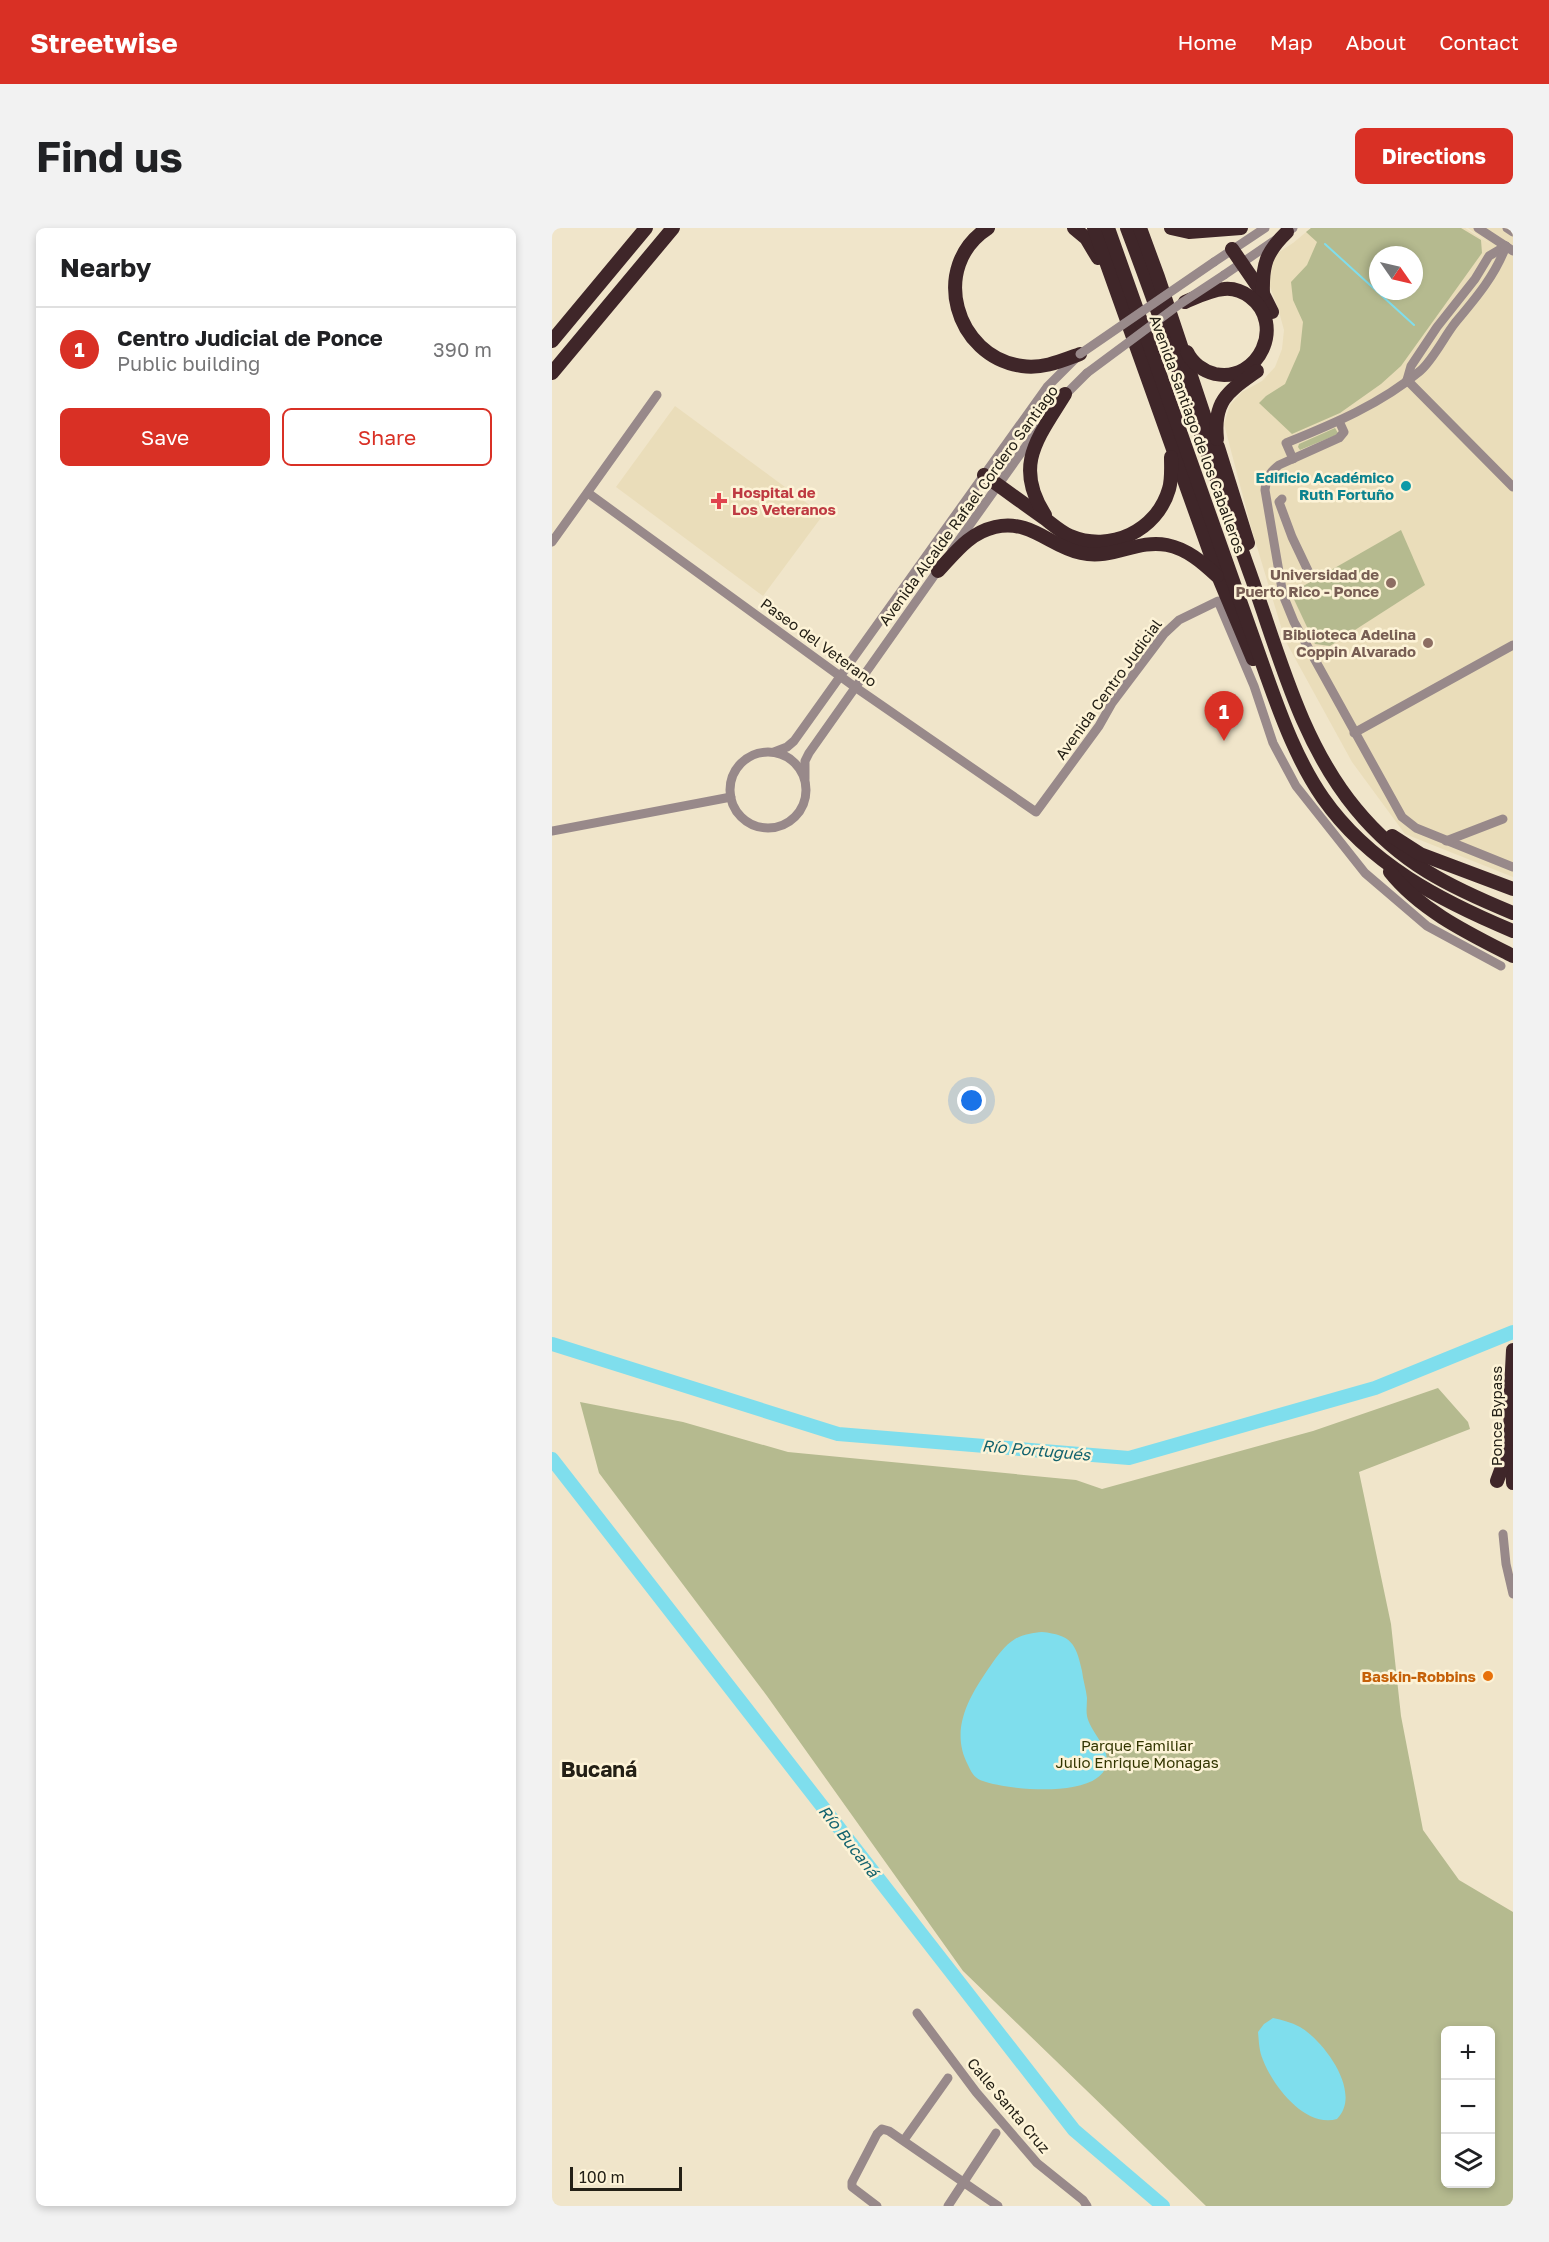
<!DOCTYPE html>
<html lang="en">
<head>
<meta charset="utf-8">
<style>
  :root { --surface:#fff; --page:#f2f2f2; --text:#202124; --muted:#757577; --line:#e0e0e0; --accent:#d93025 }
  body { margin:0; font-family:"Golos Text",sans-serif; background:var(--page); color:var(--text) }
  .controls { position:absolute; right:18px; bottom:18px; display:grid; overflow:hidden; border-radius:9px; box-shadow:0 3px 9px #0003 }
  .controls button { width:54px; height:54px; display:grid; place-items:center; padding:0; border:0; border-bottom:2px solid var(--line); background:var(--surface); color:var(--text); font:30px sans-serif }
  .compass { position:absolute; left:817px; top:18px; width:54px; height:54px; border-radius:50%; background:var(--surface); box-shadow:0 3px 9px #0003; rotate:124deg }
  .scale { position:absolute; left:18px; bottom:15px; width:112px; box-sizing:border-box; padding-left:6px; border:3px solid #242016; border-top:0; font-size:16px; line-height:21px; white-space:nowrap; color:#242016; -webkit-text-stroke:4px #fdf3d7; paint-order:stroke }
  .you { position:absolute; left:420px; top:873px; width:21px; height:21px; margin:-15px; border:4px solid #fff; border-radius:50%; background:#1a73e8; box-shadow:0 0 0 9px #1a73e833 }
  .badge { display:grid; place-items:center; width:39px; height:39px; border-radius:50%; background:var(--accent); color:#fff; font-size:20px; font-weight:700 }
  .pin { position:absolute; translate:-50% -50px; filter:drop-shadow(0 2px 3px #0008) }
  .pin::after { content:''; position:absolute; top:32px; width:21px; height:18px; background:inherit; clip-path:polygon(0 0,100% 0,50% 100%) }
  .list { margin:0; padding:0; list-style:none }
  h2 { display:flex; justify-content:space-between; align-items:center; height:78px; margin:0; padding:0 24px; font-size:26px }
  h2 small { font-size:20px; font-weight:400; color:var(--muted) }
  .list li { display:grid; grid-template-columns:39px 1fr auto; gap:18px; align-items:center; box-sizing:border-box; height:84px; padding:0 24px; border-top:2px solid var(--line) }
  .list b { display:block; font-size:22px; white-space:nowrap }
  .list p { margin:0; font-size:20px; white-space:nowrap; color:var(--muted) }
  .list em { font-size:20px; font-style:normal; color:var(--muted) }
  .actions { display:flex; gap:12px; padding:18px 24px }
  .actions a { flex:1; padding:14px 0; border:2px solid var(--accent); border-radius:9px; text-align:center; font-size:21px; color:var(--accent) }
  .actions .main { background:var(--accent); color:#fff }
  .icon { flex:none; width:33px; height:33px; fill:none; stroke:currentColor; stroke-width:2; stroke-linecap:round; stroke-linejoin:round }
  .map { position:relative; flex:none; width:961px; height:1978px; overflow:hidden; border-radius:9px }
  header { display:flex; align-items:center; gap:36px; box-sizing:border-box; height:84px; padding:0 30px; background:var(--accent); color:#fff }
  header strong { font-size:28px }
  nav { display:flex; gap:33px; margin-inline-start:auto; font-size:21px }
  .intro { display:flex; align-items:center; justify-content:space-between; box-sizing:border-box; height:144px; padding:0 36px }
  h1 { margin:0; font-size:42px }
  .button { padding:15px 27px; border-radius:9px; background:var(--accent); color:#fff; font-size:21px; font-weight:700 }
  main { display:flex; gap:36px; padding:0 36px }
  aside { flex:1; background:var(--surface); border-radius:9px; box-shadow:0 3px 9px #0003 }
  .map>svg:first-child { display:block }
  .built { fill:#eaddba; fill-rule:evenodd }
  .green { fill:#b5ba8f; fill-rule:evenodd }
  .water { fill:#7fdeed }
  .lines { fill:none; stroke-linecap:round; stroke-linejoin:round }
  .stream { stroke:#7fdeed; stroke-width:2 }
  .river { stroke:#7fdeed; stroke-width:14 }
  .minor { stroke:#98898a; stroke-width:9 }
  .highway { stroke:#3f2629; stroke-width:14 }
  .minor-bridge { stroke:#98898a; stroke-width:9 }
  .culture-dot { fill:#0f9aa8; stroke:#fdf3d7; stroke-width:2 }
  .health-dot { fill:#e0444e; stroke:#fdf3d7; stroke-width:2 }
  .education-dot { fill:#8d6e63; stroke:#fdf3d7; stroke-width:2 }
  .food-dot { fill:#e8710a; stroke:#fdf3d7; stroke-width:2 }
  .labels { text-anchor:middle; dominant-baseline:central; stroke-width:5; stroke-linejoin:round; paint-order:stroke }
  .street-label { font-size:15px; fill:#242016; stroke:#fdf3d7 }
  .culture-label { font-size:15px; font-weight:bold; fill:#0d838f; stroke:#fdf3d7; text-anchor:end }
  .health-label { font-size:15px; font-weight:bold; fill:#be3a42; stroke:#fdf3d7; text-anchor:start }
  .education-label { font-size:15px; font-weight:bold; fill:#785e54; stroke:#fdf3d7; text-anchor:end }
  .food-label { font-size:15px; font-weight:bold; fill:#c56008; stroke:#fdf3d7; text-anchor:end }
  .park-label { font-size:15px; fill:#323500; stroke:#fdf3d7 }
  .water-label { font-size:16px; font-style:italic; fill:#13636e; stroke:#fdf3d7 }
  .district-label { font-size:21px; font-weight:bold; fill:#242016; stroke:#fdf3d7 }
</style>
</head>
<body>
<header>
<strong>Streetwise</strong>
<nav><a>Home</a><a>Map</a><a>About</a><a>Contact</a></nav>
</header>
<div class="intro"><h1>Find us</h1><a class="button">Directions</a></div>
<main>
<aside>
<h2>Nearby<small></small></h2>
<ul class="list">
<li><span class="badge">1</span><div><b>Centro Judicial de Ponce</b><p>Public building</p></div><em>390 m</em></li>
</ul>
<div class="actions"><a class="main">Save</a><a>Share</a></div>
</aside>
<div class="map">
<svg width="961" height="1978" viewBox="0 0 961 1978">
  <rect width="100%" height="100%" fill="#f0e5ca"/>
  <g class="built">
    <path d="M 759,0 L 913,0 L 940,17 L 916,0 L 961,0 L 961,649 L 853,606 L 800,534 L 733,412 L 699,299 L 672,196 L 678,177 L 690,164 L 710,153 L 723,139 L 730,121 L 732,102 L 726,80 L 717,56 L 721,28 L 741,15 ZM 826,27 L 862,27 L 862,63 L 826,63 Z"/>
    <path d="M 123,178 L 271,287 L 211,368 L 64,259 Z"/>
  </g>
  <g class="green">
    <path d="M 759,0 L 909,0 L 929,12 L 930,25 L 849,138 L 829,156 L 788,185 L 740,206 L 707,175 L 714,168 L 733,156 L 748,122 L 751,94 L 741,72 L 739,54 L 755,37 L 765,14 L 754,4 ZM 826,27 L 862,27 L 862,63 L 826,63 Z"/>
    <path d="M 783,200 L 786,205 L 784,207 L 748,222 L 746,219 L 747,216 Z"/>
    <path d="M 849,302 L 873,357 L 778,418 L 763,416 L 739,365 Z"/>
    <path d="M 886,1160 L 916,1194 L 918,1201 L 807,1244 L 839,1396 L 849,1488 L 871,1602 L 907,1652 L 961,1684 L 961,1978 L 654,1978 L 411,1743 L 215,1468 L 47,1245 L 28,1174 L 131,1194 L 236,1224 L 524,1252 L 550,1261 L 761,1203 ZM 894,1802 L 939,1802 L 939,1956 L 894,1956 Z"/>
  </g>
  <g class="water">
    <path d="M 490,1404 C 519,1407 524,1415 530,1443 C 531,1452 534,1461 535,1470 C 535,1476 534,1482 535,1488 C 538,1503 556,1518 555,1534 C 551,1572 455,1562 431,1553 C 423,1551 419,1544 416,1537 C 397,1501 418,1467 439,1437 C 445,1428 453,1417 463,1411 C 471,1406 481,1405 490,1404 Z"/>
    <path d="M 721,1790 C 730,1792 739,1794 748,1799 C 772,1813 811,1865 785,1891 C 753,1900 721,1858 711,1832 C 707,1823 707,1814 706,1804 L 712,1796 Z"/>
  </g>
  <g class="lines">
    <path class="stream" d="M 773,16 L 862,97"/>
    <g class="river">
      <path d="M 0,1116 L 286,1206 L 577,1230 L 823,1160 L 961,1104"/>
      <path d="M 0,1231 L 522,1902 L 611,1978"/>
    </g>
    <g class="minor">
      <path d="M 926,0 L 961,23"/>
      <path d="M 955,0 L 961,4"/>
      <path d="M 662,34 L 713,0"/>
      <path d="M 672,47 L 741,0"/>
      <path d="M 855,152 L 859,138 L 885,99 L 923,51 L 937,28 L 954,18"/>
      <path d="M 855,152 L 961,259"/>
      <path d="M 511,169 L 535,145"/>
      <path d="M 787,193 L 792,204 L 787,210 L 727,237 C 718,244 714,250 713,262 L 731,367 L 742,394 L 850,589 L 864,600 L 961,639"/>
      <path d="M 741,231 L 734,215 C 781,196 829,176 868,143 C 881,132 892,109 903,95 C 923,71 943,48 954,18"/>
      <path d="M 36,265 L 303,459 L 484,584 L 547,498 L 560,475 L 612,406 L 627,392 L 666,373 L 702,458 L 721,515 L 744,558 L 813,645 L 875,698 L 949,738"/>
      <path d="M 730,271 L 727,274 L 740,309 L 759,349"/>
      <path d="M 0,314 L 105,167"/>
      <path d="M 400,322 L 486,201"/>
      <path d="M 802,505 L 961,417"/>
      <circle cx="216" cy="562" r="38"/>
      <path d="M 222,524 L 235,519 L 242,513 L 495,159 L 524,130"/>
      <path d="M 253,551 L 253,533 L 257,525 L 389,338"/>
      <path d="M 0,603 L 179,569"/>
      <path d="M 894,613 L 951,591"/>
      <path d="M 951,1306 L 954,1336 L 961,1366"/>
      <path d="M 365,1785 L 424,1864 L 485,1935 L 531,1972 L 535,1978"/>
      <path d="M 352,1912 L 396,1850"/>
      <path d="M 325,1978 L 300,1959 L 300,1954 L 325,1906 L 330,1901 L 337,1903 L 446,1978"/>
      <path d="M 396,1978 L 444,1905"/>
    </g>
    <g class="highway">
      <path d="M 436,0 C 377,38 403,129 470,138 C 491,141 509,133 528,126"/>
      <path d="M 522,0 L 534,10 L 546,30"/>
      <path d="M 542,0 L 667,350 L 701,431"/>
      <path d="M 556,0 L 715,449 C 730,491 746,534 771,570 C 817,636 889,673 961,703"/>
      <path d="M 575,0 C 619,116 658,234 700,351 C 728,430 750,516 804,581 C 849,636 898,659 961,685"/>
      <path d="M 588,0 L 606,49 L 658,205 L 666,219 L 696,315"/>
      <path d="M 619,0 L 637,4 L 689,0"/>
      <path d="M 680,21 L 711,66 L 720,84"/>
      <path d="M 711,66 C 710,37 714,24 735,4"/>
      <path d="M 633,74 C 645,69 658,62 672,61 C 682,60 690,63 698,69 C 734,96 707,155 663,146 C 651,143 640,135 635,124"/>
      <path d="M 0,113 L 94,0"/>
      <path d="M 0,145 L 121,0"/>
      <path d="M 665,211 C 661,172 677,163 705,143"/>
      <path d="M 432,247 C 452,261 472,276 492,290 C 500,296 509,304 518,308 C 558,325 605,303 617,261 C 620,251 619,240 619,229"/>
      <path d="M 493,287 C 461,237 486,210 513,166"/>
      <path d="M 386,343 C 403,325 417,305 443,299 C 479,291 497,318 529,325 C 561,332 585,311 615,317 C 635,321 650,334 665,348"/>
      <path d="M 840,608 L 868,626 L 961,661"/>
      <path d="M 838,644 C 869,683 918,706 961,728"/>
      <path d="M 961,1122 L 958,1181 L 961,1255"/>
      <path d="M 945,1253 L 956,1223"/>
    </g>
    <g class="minor-bridge">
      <path d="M 528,126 L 662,34"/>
      <path d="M 535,145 L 628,76 L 672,47"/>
    </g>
  </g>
  <circle class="culture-dot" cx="854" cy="258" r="6"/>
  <path class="health-dot" d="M164 264h6v6h6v6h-6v6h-6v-6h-6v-6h6z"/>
  <g class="education-dot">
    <circle cx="839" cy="355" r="6"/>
    <circle cx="876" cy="415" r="6"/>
  </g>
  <circle class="food-dot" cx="936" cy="1448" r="6"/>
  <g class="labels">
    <g class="street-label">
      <text transform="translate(646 206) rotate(70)">Avenida Santiago de los Caballeros</text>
      <text transform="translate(416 277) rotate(-54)">Avenida Alcalde Rafael Cordero Santiago</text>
      <text transform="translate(267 414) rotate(36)">Paseo del Veterano</text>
      <text transform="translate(556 461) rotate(-54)">Avenida Centro Judicial</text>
      <text transform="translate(944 1188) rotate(-90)">Ponce Bypass</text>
      <text transform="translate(457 1877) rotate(50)">Calle Santa Cruz</text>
    </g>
    <g class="culture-label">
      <text x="842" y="249">Edificio Académico<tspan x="842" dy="17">Ruth Fortuño</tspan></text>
    </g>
    <g class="health-label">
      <text x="180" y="264">Hospital de<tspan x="180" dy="17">Los Veteranos</tspan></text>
    </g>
    <g class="education-label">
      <text x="827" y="346">Universidad de<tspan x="827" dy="17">Puerto Rico - Ponce</tspan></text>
      <text x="864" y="406">Biblioteca Adelina<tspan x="864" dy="17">Coppin Alvarado</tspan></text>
    </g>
    <g class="food-label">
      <text x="924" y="1448">Baskin-Robbins</text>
    </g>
    <g class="park-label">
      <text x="585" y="1517">Parque Familiar<tspan x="585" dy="17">Julio Enrique Monagas</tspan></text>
    </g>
    <g class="water-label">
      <text transform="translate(484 1222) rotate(5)">Río Portugués</text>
      <text transform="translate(297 1613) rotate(52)">Río Bucaná</text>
    </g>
    <g class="district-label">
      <text x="47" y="1541">Bucaná</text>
    </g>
  </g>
</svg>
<div class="controls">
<button>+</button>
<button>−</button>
<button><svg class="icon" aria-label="layers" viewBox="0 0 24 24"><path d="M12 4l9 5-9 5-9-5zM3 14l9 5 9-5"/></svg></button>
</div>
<svg class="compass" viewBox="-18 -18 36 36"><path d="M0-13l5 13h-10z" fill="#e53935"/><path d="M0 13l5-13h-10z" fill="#757577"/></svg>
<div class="scale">100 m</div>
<div class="you"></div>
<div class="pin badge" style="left:672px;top:513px">1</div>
</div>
</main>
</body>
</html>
